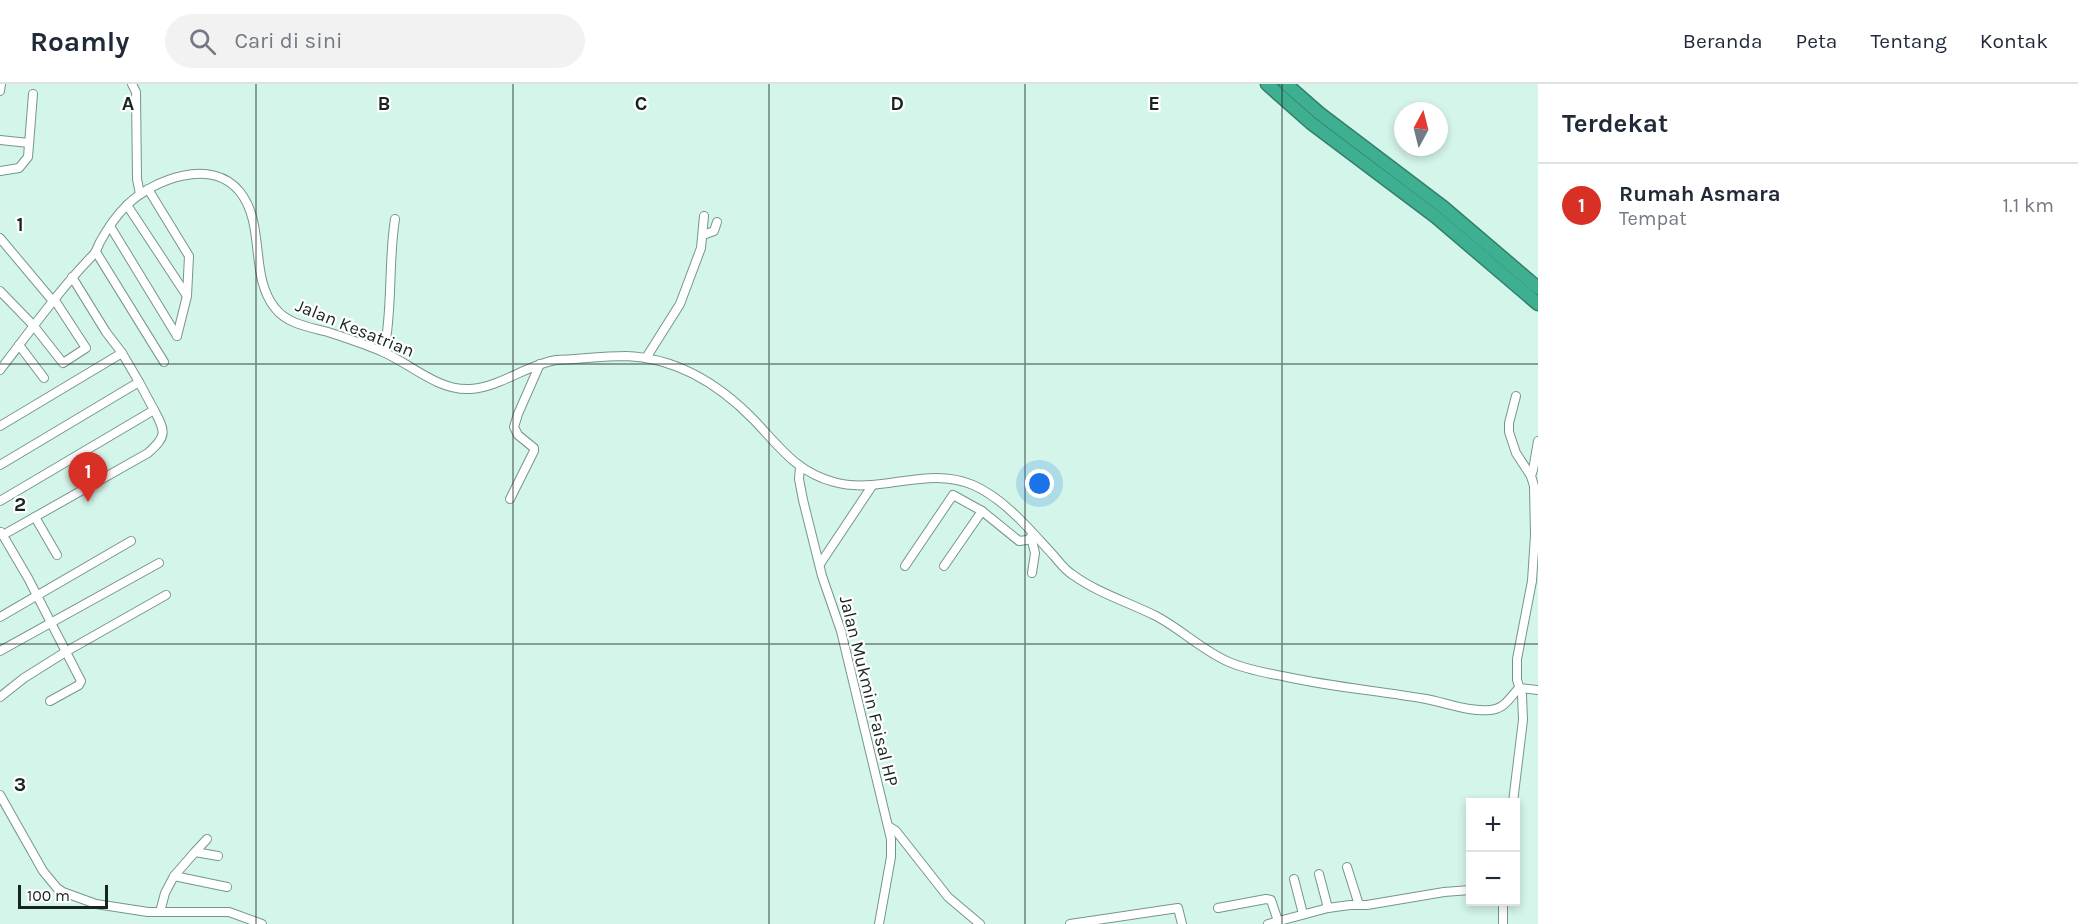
<!DOCTYPE html>
<html lang="id">
<head>
<meta charset="utf-8">
<style>
  :root { --surface:#fff; --page:#f2f2f3; --text:#1f2937; --muted:#747a83; --line:#e0e1e3; --accent:#d93025 }
  body { margin:0; font-family:Karla,sans-serif; background:var(--page); color:var(--text) }
  .controls { position:absolute; right:18px; bottom:18px; display:grid; overflow:hidden; border-radius:0px; box-shadow:0 3px 9px #0003 }
  .controls button { width:54px; height:54px; display:grid; place-items:center; padding:0; border:0; border-bottom:2px solid var(--line); background:var(--surface); color:var(--text); font:30px sans-serif }
  .compass { position:absolute; left:1394px; top:18px; width:54px; height:54px; border-radius:50%; background:var(--surface); box-shadow:0 3px 9px #0003; rotate:7deg }
  .scale { position:absolute; left:18px; bottom:15px; width:90px; box-sizing:border-box; padding-left:6px; border:3px solid #182420; border-top:0; font-size:16px; line-height:21px; white-space:nowrap; color:#182420; -webkit-text-stroke:4px #fff; paint-order:stroke }
  .you { position:absolute; left:1040px; top:400px; width:21px; height:21px; margin:-15px; border:4px solid #fff; border-radius:50%; background:#1a73e8; box-shadow:0 0 0 9px #1a73e833 }
  .badge { display:grid; place-items:center; width:39px; height:39px; border-radius:50%; background:var(--accent); color:#fff; font-size:20px; font-weight:700 }
  .pin { position:absolute; translate:-50% -50px; filter:drop-shadow(0 2px 3px #0008) }
  .pin::after { content:''; position:absolute; top:32px; width:21px; height:18px; background:inherit; clip-path:polygon(0 0,100% 0,50% 100%) }
  .list { margin:0; padding:0; list-style:none }
  h2 { display:flex; justify-content:space-between; align-items:center; height:78px; margin:0; padding:0 24px; font-size:26px }
  h2 small { font-size:20px; font-weight:400; color:var(--muted) }
  .list li { display:grid; grid-template-columns:39px 1fr auto; gap:18px; align-items:center; box-sizing:border-box; height:84px; padding:0 24px; border-top:2px solid var(--line) }
  .list b { display:block; font-size:22px; white-space:nowrap }
  .list p { margin:0; font-size:20px; white-space:nowrap; color:var(--muted) }
  .list em { font-size:20px; font-style:normal; color:var(--muted) }
  .icon { flex:none; width:33px; height:33px; fill:none; stroke:currentColor; stroke-width:2; stroke-linecap:round; stroke-linejoin:round }
  .map { position:relative; flex:none; width:1538px; height:840px; overflow:hidden }
  header { display:flex; align-items:center; gap:36px; box-sizing:border-box; height:84px; padding:0 30px; background:var(--surface); border-bottom:2px solid var(--line) }
  header strong { font-size:28px }
  nav { display:flex; gap:33px; margin-inline-start:auto; font-size:21px }
  .search { width:420px; height:54px; background:var(--page); display:flex; align-items:center; gap:15px; box-sizing:border-box; padding:0 21px; border-radius:33px; color:var(--muted); font-size:22px }
  main { display:flex }
  aside { flex:1; background:var(--surface) }
  .map>svg:first-child { display:block }
  .lines { fill:none; stroke-linecap:round; stroke-linejoin:round }
  .minor-casing { stroke:#77968b; stroke-width:10 }
  .highway-casing { stroke:#317f69; stroke-width:15 }
  .minor { stroke:#fff; stroke-width:8 }
  .highway { stroke:#3eb091; stroke-width:12 }
  .grid { fill:none; stroke:#182420; stroke-width:1.5; stroke-opacity:0.55 }
  .labels { text-anchor:middle; dominant-baseline:central; stroke-width:4.5; stroke-linejoin:round; paint-order:stroke }
  .street-label { font-size:18px; fill:#182420; stroke:#fff }
  .grid-label { font-size:20px; text-anchor:middle; font-weight:bold; fill:#182420; stroke:#fff; stroke-width:4.5; stroke-linejoin:round; paint-order:stroke }
</style>
</head>
<body>
<header>
<strong>Roamly</strong>
<div class="search"><svg class="icon" aria-label="search" viewBox="0 0 24 24"><circle cx="10" cy="10" r="6"/><path d="M15 15l6 6"/></svg>Cari di sini</div>
<nav><a>Beranda</a><a>Peta</a><a>Tentang</a><a>Kontak</a></nav>
</header>
<main>
<div class="map">
<svg width="1538" height="840" viewBox="0 0 1538 840">
  <rect width="100%" height="100%" fill="#d4f5e9"/>
  <g class="lines">
    <g class="minor-casing">
      <g id="minor">
        <path d="M 132,0 L 136,8 L 137,95 L 140,110"/>
        <path d="M 0,7 L 1,0"/>
        <path d="M 0,56 L 29,59"/>
        <path d="M 0,87 L 19,84 L 28,73 L 33,10"/>
        <path d="M 148,105 L 189,172 L 187,212 L 177,252"/>
        <path d="M 127,121 L 187,212"/>
        <path d="M 110,142 L 177,252"/>
        <path d="M 703,151 L 714,147 L 717,138"/>
        <path d="M 0,154 L 52,216"/>
        <path d="M 96,168 L 164,278"/>
        <path d="M 72,193 L 106,248 L 122,269"/>
        <path d="M 0,207 L 33,241 L 63,279 L 86,264 L 54,215"/>
        <path d="M 19,261 L 44,294"/>
        <path d="M 384,268 C 393,224 388,179 395,135"/>
        <path d="M 646,274 L 680,220 L 701,164 L 704,132"/>
        <path d="M 0,286 C 31,246 59,206 94,170 C 97,166 98,162 100,158 C 107,145 116,132 127,121 C 154,95 212,73 240,108 C 266,141 249,192 275,224 C 287,240 309,243 328,248 C 346,254 365,260 383,268 C 411,280 438,307 470,305 C 501,303 526,281 556,276 C 579,275 603,272 626,272 C 677,274 719,300 754,336 C 779,362 796,388 834,398 C 880,411 927,381 973,401 C 1005,415 1031,447 1054,472 C 1060,479 1065,486 1073,491 C 1098,509 1128,518 1156,532 C 1181,545 1203,567 1229,578 C 1247,586 1267,589 1287,593 C 1333,603 1380,607 1426,615 C 1447,619 1469,628 1490,626 C 1505,625 1510,613 1519,604"/>
        <path d="M 0,342 L 122,269 L 139,298"/>
        <path d="M 0,381 L 139,298 L 154,326 L 0,417"/>
        <path d="M 800,383 L 799,395 L 803,416 L 822,492 L 841,547 L 891,755 L 891,773 L 879,840"/>
        <path d="M 1531,392 L 1533,386 L 1538,357"/>
        <path d="M 510,415 L 534,367 L 534,364 L 518,351 L 514,343 L 518,330 L 540,280"/>
        <path d="M 35,433 L 57,471"/>
        <path d="M 1,448 L 28,494 L 81,597 L 79,601 L 50,617"/>
        <path d="M 3,451 L 148,369 C 167,352 166,348 154,326"/>
        <path d="M 1031,453 L 1035,469 L 1032,489"/>
        <path d="M 820,480 L 872,402"/>
        <path d="M 905,482 L 953,411 L 982,427 L 1019,457 L 1027,456 L 1033,452"/>
        <path d="M 944,482 L 982,427"/>
        <path d="M 0,533 L 131,457"/>
        <path d="M 0,567 L 159,479"/>
        <path d="M 1519,604 L 1538,606"/>
        <path d="M 0,613 L 24,594 L 67,567 L 166,511"/>
        <path d="M 0,711 L 43,787 L 57,804 L 63,808 L 96,820 L 148,828 L 229,828 L 262,840"/>
        <path d="M 1513,718 L 1523,636 L 1522,611 L 1517,596 L 1517,575 L 1532,497 L 1535,451 L 1534,402 L 1531,392 L 1516,369 L 1509,348 L 1509,339 L 1516,312"/>
        <path d="M 888,742 L 896,747 L 948,813 L 980,840"/>
        <path d="M 195,768 L 207,755"/>
        <path d="M 1347,783 L 1359,821"/>
        <path d="M 1319,790 L 1328,824"/>
        <path d="M 174,792 L 195,768 L 218,772"/>
        <path d="M 1294,795 L 1303,830"/>
        <path d="M 1503,818 L 1503,840"/>
        <path d="M 1218,824 L 1266,815 L 1271,816 L 1278,837"/>
        <path d="M 160,828 L 165,809 L 174,792 L 227,803"/>
        <path d="M 1070,840 L 1178,824 L 1182,840"/>
        <path d="M 1268,840 L 1328,824 L 1350,821 L 1367,821 L 1444,808 L 1470,806"/>
      </g>
    </g>
    <g class="highway-casing">
      <g id="highway">
        <path d="M 1267,0 L 1311,39 L 1436,133 L 1538,220"/>
        <path d="M 1286,0 L 1319,29 L 1443,123 L 1538,204"/>
      </g>
    </g>
    <use href="#minor" class="minor"/>
    <use href="#highway" class="highway"/>
  </g>
  <path class="grid" d="M 256,0 L 256,840M 513,0 L 513,840M 769,0 L 769,840M 1025,0 L 1025,840M 1282,0 L 1282,840M 0,280 L 1538,280M 0,560 L 1538,560"/>
  <g class="labels">
    <g class="street-label">
      <text transform="translate(355 244) rotate(22)">Jalan Kesatrian</text>
      <text transform="translate(869 607) rotate(76)">Jalan Mukmin Faisal HP</text>
    </g>
  </g>
  <g class="grid-label">
    <text x="128" y="26">A</text>
    <text x="384" y="26">B</text>
    <text x="641" y="26">C</text>
    <text x="897" y="26">D</text>
    <text x="1154" y="26">E</text>
    <text x="20" y="147">1</text>
    <text x="20" y="427">2</text>
    <text x="20" y="707">3</text>
  </g>
</svg>
<div class="controls">
<button>+</button>
<button>−</button>
</div>
<svg class="compass" viewBox="-18 -18 36 36"><path d="M0-13l5 13h-10z" fill="#e53935"/><path d="M0 13l5-13h-10z" fill="#747a83"/></svg>
<div class="scale">100 m</div>
<div class="you"></div>
<div class="pin badge" style="left:88px;top:418px">1</div>
</div>
<aside>
<h2>Terdekat<small></small></h2>
<ul class="list">
<li><span class="badge">1</span><div><b>Rumah Asmara</b><p>Tempat</p></div><em>1.1 km</em></li>
</ul>
</aside>
</main>
</body>
</html>
